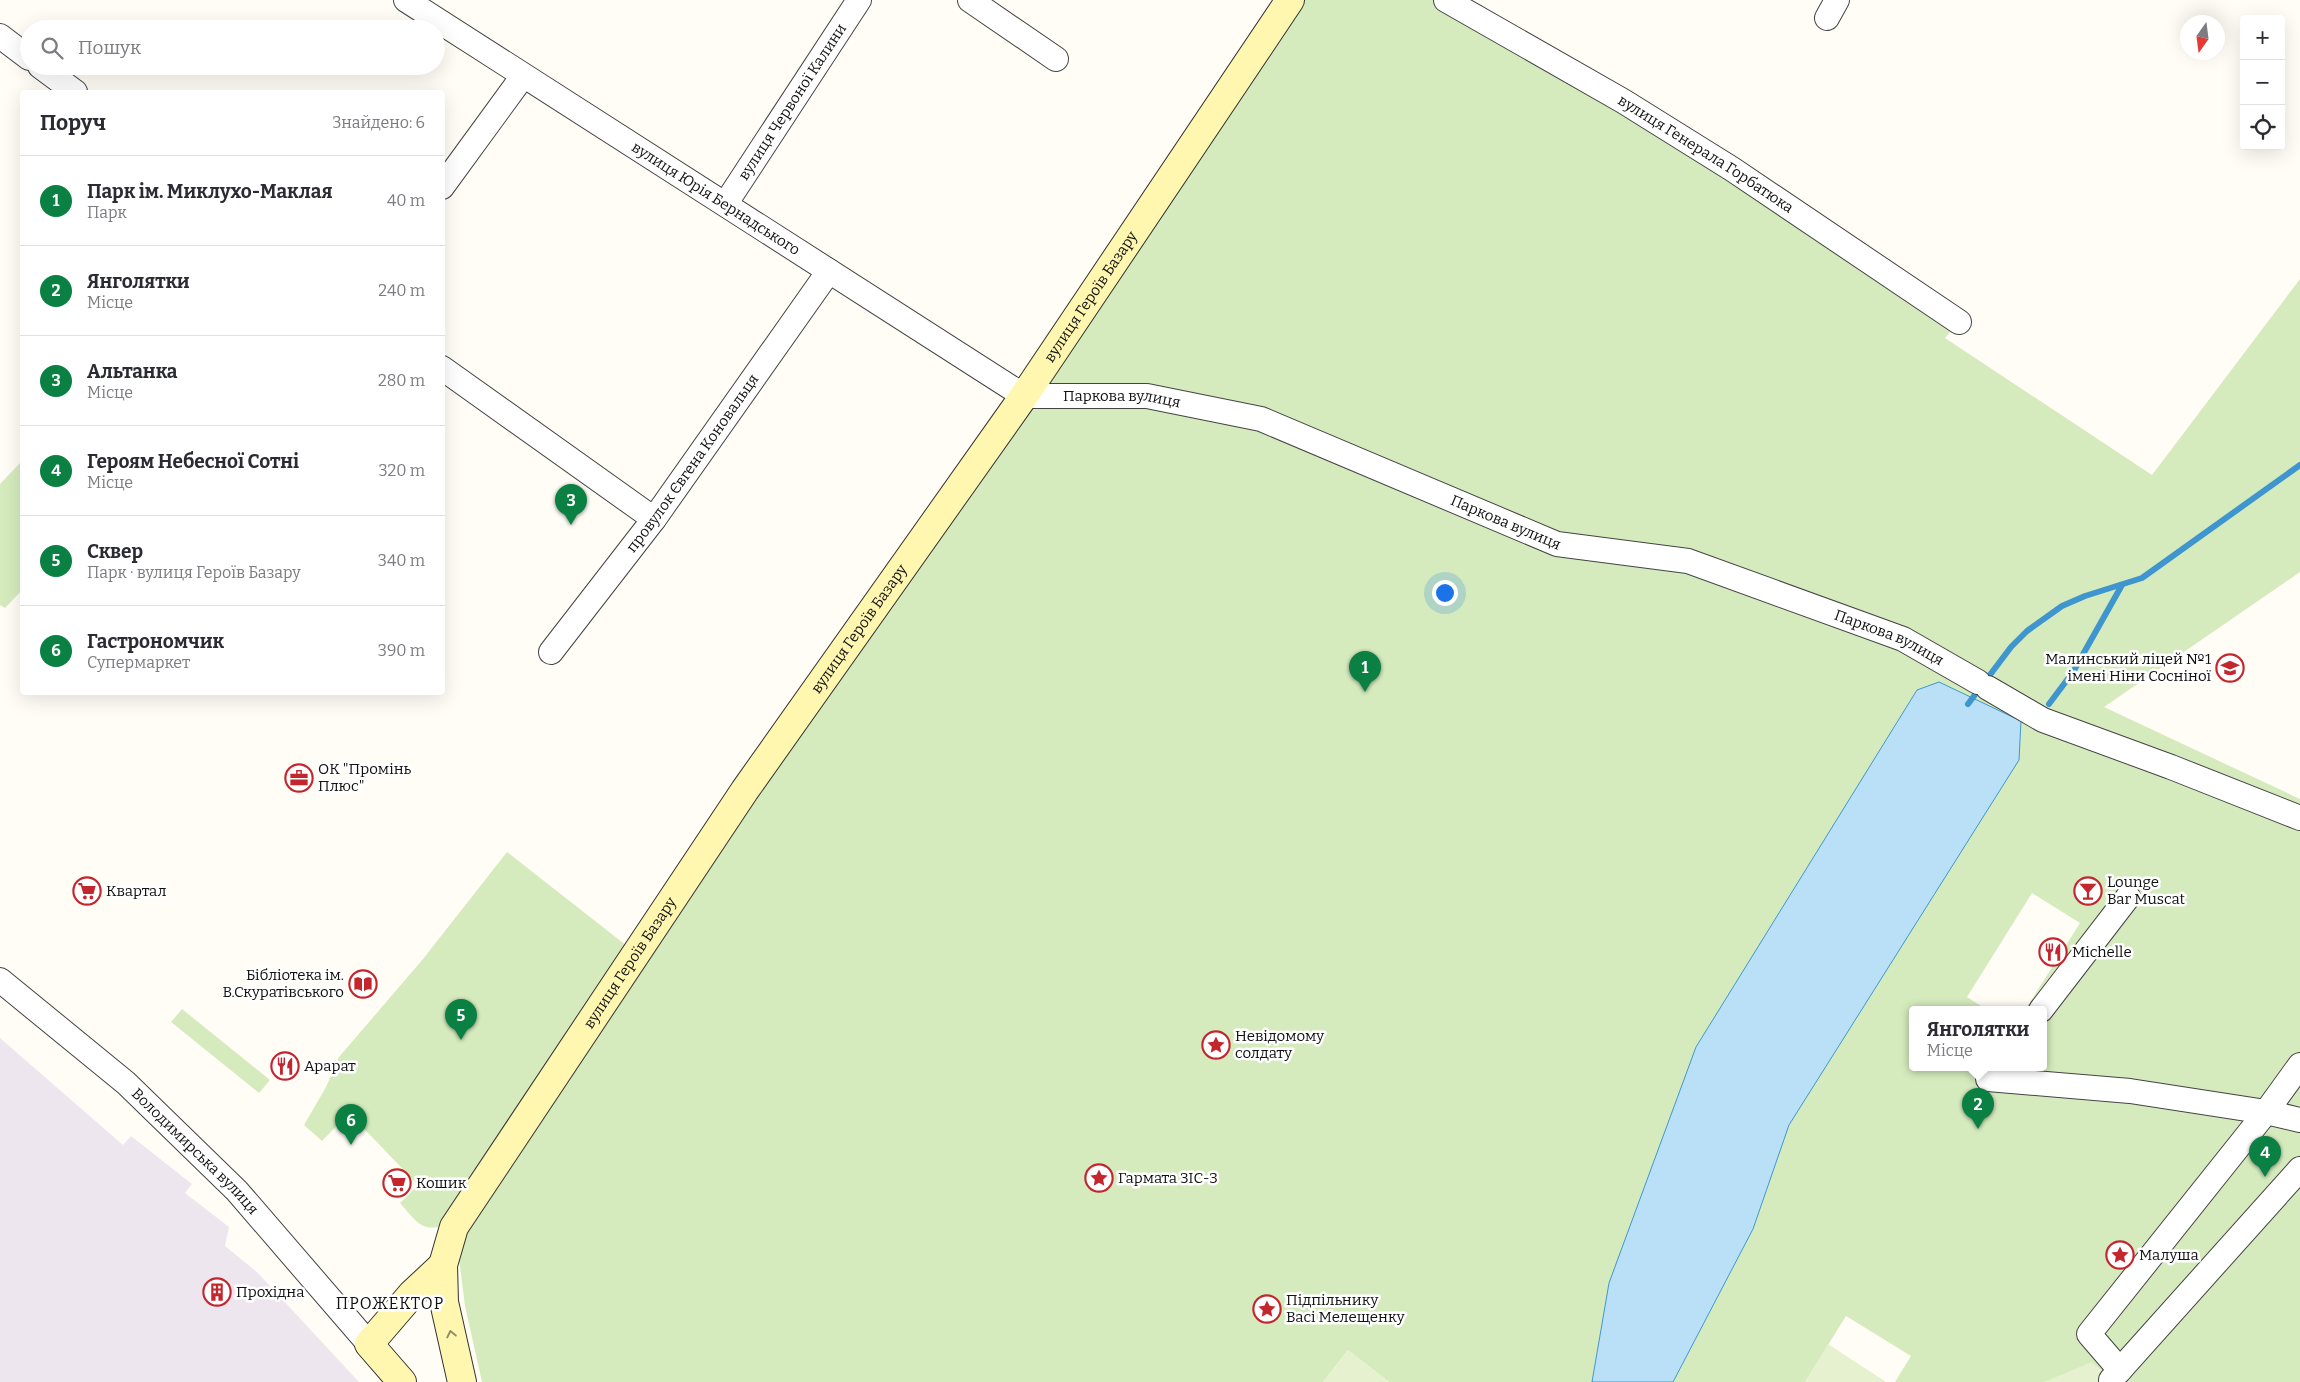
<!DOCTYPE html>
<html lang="uk">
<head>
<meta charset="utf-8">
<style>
  :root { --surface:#fff; --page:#f2f2f3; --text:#2b2b33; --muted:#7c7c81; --line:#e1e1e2; --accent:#0b8043 }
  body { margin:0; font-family:Bitter,serif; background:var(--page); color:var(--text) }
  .controls { position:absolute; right:15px; top:15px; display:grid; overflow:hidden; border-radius:5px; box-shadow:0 5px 20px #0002 }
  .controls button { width:45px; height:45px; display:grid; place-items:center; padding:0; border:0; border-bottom:1px solid var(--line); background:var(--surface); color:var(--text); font:25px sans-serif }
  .compass { position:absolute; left:2180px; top:15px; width:45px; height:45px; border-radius:50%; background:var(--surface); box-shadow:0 5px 20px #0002; rotate:194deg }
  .you { position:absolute; left:1444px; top:592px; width:18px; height:18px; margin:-12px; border:4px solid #fff; border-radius:50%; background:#1a73e8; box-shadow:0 0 0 8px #1a73e833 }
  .badge { display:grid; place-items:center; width:32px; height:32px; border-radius:50%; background:var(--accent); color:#fff; font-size:16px; font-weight:700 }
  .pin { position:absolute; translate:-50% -41px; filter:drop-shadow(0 1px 2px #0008) }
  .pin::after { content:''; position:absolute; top:26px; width:18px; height:15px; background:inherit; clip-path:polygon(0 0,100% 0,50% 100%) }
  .popup { position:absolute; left:1909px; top:1006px; width:138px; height:65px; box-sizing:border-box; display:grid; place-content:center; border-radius:5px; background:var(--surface); filter:drop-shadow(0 1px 4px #0005); font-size:16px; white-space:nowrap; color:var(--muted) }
  .popup b { font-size:19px; color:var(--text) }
  .popup::after { content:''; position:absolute; left:50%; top:100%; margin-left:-10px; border:10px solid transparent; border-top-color:var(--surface) }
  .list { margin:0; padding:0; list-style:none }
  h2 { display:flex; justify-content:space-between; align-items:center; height:65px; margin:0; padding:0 20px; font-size:21px }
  h2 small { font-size:16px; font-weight:400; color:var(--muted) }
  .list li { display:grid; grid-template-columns:32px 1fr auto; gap:15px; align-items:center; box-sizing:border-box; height:90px; padding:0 20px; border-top:1px solid var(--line) }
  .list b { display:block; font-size:19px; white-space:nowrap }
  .list p { margin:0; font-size:16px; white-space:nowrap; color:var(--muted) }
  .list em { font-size:16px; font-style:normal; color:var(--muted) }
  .icon { flex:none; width:28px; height:28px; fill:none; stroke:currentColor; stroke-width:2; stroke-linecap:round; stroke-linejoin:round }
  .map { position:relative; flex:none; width:2300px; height:1382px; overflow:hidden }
  .search { position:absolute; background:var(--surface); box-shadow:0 5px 20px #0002; left:20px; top:20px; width:425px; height:55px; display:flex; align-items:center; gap:12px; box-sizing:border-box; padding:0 18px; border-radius:28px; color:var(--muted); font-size:19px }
  .panel { position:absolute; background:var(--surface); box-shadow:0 5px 20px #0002; left:20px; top:90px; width:425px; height:605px; border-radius:5px }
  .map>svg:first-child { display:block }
  .industrial { fill:#eee6ef }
  .green { fill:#d5ebbd; fill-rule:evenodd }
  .pitch { fill:#e6f2cf }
  .water { fill:#b9e0f7; stroke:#3f96cf }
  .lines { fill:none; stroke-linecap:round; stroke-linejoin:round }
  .stream { stroke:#3f96cf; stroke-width:6 }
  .street-casing { stroke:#444; stroke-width:26 }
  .secondary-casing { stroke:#333; stroke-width:30 }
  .street { stroke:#fff; stroke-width:24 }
  .secondary { stroke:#fff6b0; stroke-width:28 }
  .oneway { stroke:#948f68 }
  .labels { text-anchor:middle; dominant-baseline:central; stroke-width:5; stroke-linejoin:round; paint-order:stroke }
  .street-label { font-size:15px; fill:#111; stroke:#fff }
  .poi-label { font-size:15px; fill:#111; stroke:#fff; text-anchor:start }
  .neighbourhood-label { font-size:16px; letter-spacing:1px; fill:#111; stroke:#fff }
</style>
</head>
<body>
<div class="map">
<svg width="2300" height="1382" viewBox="0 0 2300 1382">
  <rect width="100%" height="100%" fill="#fffdf5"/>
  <path class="industrial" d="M 0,1038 L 123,1145 L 131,1136 L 192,1184 L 185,1193 L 229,1227 L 225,1246 L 257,1272 L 359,1382 L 0,1382 Z"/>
  <g class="green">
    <path d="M 1290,0 L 1446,0 L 1959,322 L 1945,338 L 2152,475 L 2300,279 L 2300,572 L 2104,707 L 2300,799 L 2300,1382 L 1895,1382 L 1911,1356 L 1846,1316 L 1805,1382 L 1673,1382 L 1753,1229 L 1789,1125 L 1609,1283 L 1592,1382 L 1389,1382 L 1348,1350 L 1323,1382 L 482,1382 L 465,1306 L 455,1227 ZM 2032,893 L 2080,923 L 2025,1010 L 2043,1010 L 2043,1068 L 1913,1068 L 1913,1010 L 1987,1010 L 1967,997 Z"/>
    <path d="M 22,461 L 22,590 L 5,608 L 0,605 L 0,484 Z"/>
    <path d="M 507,852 L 627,946 L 444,1225 C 421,1234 414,1218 400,1203 L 418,1185 L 349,1113 L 322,1141 L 304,1125 L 326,1087 L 339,1057 L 423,959 Z"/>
    <path d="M 182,1009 L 270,1080 L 259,1093 L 171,1022 Z"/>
  </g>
  <g class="pitch">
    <path d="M 1828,1344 L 1886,1382 L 1805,1382 Z"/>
    <path d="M 1348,1350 L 1389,1382 L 1323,1382 Z"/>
    <path d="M 2092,1362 L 2114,1382 L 2044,1382 Z"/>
  </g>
  <path class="water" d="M 1939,682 L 2021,721 L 2019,760 L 1789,1125 L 1753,1229 L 1673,1382 L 1592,1382 L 1609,1283 L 1696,1047 L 1917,690 Z"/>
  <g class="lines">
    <g class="stream">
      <path d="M 1968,704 L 2011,647 L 2027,631 L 2062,606 L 2085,596 L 2142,578 L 2300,465"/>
      <path d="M 2049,704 L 2073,672 L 2122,585"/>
    </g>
    <g class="street-casing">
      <g id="street">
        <path id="s1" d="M 406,0 L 1024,396 L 1147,396 L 1261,419 L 1557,544 L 1688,561 L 1903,639 L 1978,682"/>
        <path d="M 970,0 L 1056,59"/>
        <path id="s2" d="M 1446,0 L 1623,101 L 1732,169 L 1959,322"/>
        <path d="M 1827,18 L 1837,0"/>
        <path d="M 0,36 L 29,58"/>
        <path d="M 40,66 L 75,92"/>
        <path d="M 442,187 L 523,76"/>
        <path id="s3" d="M 726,203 L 859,0"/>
        <path d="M 442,368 L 654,519"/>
        <path id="s4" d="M 551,652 L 654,519 L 829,271"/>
        <path d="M 1988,688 L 2043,720 L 2171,767 L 2300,818"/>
        <path id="s5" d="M 0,980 L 126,1083 L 237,1191 L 369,1344"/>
        <path d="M 2041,1010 L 2128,897"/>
        <path d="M 1988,1079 L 2130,1091 L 2266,1112 L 2300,1065"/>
        <path d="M 2120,1370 L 2089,1334 L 2266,1112 L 2300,1120"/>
        <path d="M 2111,1380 L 2300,1169"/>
      </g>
    </g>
    <g class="secondary-casing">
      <g id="secondary">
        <path d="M 402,1382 L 369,1344 L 412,1294 L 443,1265"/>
        <path id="s6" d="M 462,1382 L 444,1302 L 443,1265 L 454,1227 L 745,790 L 1024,396 L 1290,0"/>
      </g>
    </g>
    <use href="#street" class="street"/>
    <use href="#secondary" class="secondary"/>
  </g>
  <defs><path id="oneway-chevron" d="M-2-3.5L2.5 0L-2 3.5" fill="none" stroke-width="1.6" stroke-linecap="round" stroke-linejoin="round" transform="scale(1.25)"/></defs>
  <use class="oneway" href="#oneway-chevron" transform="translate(451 1334) rotate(-102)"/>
  <defs>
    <g id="school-ring" transform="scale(1.4375)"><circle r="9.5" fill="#fff" stroke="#c4262e" stroke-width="1.5"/><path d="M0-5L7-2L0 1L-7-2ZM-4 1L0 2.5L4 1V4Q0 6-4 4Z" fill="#c4262e"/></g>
    <g id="office-ring" transform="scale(1.4375)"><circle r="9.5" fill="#fff" stroke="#c4262e" stroke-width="1.5"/><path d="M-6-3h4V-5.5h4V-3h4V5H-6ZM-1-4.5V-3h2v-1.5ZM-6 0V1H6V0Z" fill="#c4262e"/></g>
    <g id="supermarket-ring" transform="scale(1.4375)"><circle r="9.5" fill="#fff" stroke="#c4262e" stroke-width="1.5"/><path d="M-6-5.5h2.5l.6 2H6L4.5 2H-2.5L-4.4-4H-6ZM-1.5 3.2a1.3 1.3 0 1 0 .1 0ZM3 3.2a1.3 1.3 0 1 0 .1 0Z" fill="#c4262e"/></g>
    <g id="bar-ring" transform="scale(1.4375)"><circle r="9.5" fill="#fff" stroke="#c4262e" stroke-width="1.5"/><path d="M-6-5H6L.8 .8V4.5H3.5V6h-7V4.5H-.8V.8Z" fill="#c4262e"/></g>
    <g id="restaurant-ring" transform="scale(1.4375)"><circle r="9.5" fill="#fff" stroke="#c4262e" stroke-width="1.5"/><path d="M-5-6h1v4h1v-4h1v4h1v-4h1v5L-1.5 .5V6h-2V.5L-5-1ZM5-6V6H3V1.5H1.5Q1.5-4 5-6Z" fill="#c4262e"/></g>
    <g id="library-ring" transform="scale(1.4375)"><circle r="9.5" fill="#fff" stroke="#c4262e" stroke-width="1.5"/><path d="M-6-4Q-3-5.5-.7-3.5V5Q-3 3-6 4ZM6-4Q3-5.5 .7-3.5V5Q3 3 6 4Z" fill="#c4262e"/></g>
    <g id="sight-ring" transform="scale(1.4375)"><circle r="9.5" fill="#fff" stroke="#c4262e" stroke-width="1.5"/><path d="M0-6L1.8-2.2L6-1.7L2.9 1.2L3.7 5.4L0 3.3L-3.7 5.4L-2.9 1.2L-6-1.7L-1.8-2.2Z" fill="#c4262e"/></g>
    <g id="building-ring" transform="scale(1.4375)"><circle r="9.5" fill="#fff" stroke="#c4262e" stroke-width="1.5"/><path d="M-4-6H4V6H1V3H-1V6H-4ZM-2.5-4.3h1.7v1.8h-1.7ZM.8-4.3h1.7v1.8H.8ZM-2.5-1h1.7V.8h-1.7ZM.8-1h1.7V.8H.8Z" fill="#c4262e"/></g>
  </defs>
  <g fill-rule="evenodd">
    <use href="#school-ring" x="2230" y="668"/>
    <use href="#office-ring" x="299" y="778"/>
    <use href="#supermarket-ring" x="87" y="891"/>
    <use href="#bar-ring" x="2088" y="891"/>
    <use href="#restaurant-ring" x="2053" y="952"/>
    <use href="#library-ring" x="363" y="984"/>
    <use href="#sight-ring" x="1216" y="1045"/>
    <use href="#restaurant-ring" x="285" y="1066"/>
    <use href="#sight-ring" x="1099" y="1178"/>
    <use href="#supermarket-ring" x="397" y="1183"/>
    <use href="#sight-ring" x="2120" y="1255"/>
    <use href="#building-ring" x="217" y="1292"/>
    <use href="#sight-ring" x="1267" y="1309"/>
  </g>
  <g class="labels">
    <g class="street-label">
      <text stroke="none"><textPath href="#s3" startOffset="121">вулиця Червоної Калини</textPath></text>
      <text stroke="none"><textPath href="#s2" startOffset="302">вулиця Генерала Горбатюка</textPath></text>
      <text stroke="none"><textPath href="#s1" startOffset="368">вулиця Юрія Бернадського</textPath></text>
      <text stroke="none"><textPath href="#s6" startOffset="1286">вулиця Героїв Базару</textPath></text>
      <text stroke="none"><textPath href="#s1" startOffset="832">Паркова вулиця</textPath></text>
      <text stroke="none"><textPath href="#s4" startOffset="236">провулок Євгена Коновальця</textPath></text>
      <text stroke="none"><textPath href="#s1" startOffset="1239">Паркова вулиця</textPath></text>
      <text stroke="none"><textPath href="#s6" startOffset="881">вулиця Героїв Базару</textPath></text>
      <text stroke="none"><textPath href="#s1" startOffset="1642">Паркова вулиця</textPath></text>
      <text stroke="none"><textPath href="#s6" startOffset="476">вулиця Героїв Базару</textPath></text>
      <text stroke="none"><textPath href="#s5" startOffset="260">Володимирська вулиця</textPath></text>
    </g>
    <g class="poi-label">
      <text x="2211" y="659" text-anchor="end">Малинський ліцей №1<tspan x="2211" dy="17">імені Ніни Сосніної</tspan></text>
      <text x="318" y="769">ОК "Промінь<tspan x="318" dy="17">Плюс"</tspan></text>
      <text x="2107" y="882">Lounge<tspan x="2107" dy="17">Bar Muscat</tspan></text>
      <text x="106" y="891">Квартал</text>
      <text x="2072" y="952">Michelle</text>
      <text x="344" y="975" text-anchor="end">Бібліотека ім.<tspan x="344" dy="17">В.Скуратівського</tspan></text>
      <text x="1235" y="1036">Невідомому<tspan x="1235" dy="17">солдату</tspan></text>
      <text x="304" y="1066">Арарат</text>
      <text x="1118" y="1178">Гармата ЗІС-3</text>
      <text x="416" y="1183">Кошик</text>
      <text x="2139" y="1255">Малуша</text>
      <text x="236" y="1292">Прохідна</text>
      <text x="1286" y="1300">Підпільнику<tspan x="1286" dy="17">Васі Мелещенку</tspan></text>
    </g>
    <g class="neighbourhood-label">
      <text x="390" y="1303">ПРОЖЕКТОР</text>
    </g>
  </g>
</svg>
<div class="controls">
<button>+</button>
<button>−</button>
<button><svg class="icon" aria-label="locate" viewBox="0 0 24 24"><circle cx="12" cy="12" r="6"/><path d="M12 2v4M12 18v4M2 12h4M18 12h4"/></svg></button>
</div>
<svg class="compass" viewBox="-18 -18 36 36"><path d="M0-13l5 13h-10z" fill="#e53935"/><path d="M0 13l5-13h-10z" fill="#7c7c81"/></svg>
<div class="you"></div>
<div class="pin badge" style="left:1365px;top:692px">1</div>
<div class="pin badge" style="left:1978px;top:1129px">2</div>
<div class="popup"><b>Янголятки</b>Місце</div>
<div class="pin badge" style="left:571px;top:525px">3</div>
<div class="pin badge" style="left:2265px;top:1177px">4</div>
<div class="pin badge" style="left:461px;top:1040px">5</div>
<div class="pin badge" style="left:351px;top:1145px">6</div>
<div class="search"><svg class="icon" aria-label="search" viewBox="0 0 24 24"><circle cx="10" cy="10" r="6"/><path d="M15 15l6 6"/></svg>Пошук</div>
<section class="panel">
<h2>Поруч<small>Знайдено: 6</small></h2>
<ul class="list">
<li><span class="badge">1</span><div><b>Парк ім. Миклухо-Маклая</b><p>Парк</p></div><em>40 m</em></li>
<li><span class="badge">2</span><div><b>Янголятки</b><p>Місце</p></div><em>240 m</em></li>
<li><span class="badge">3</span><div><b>Альтанка</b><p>Місце</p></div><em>280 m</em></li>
<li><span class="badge">4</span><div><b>Героям Небесної Сотні</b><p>Місце</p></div><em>320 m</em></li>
<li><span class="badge">5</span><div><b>Сквер</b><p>Парк · вулиця Героїв Базару</p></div><em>340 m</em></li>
<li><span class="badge">6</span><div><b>Гастрономчик</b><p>Супермаркет</p></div><em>390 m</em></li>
</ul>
</section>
</div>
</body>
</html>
